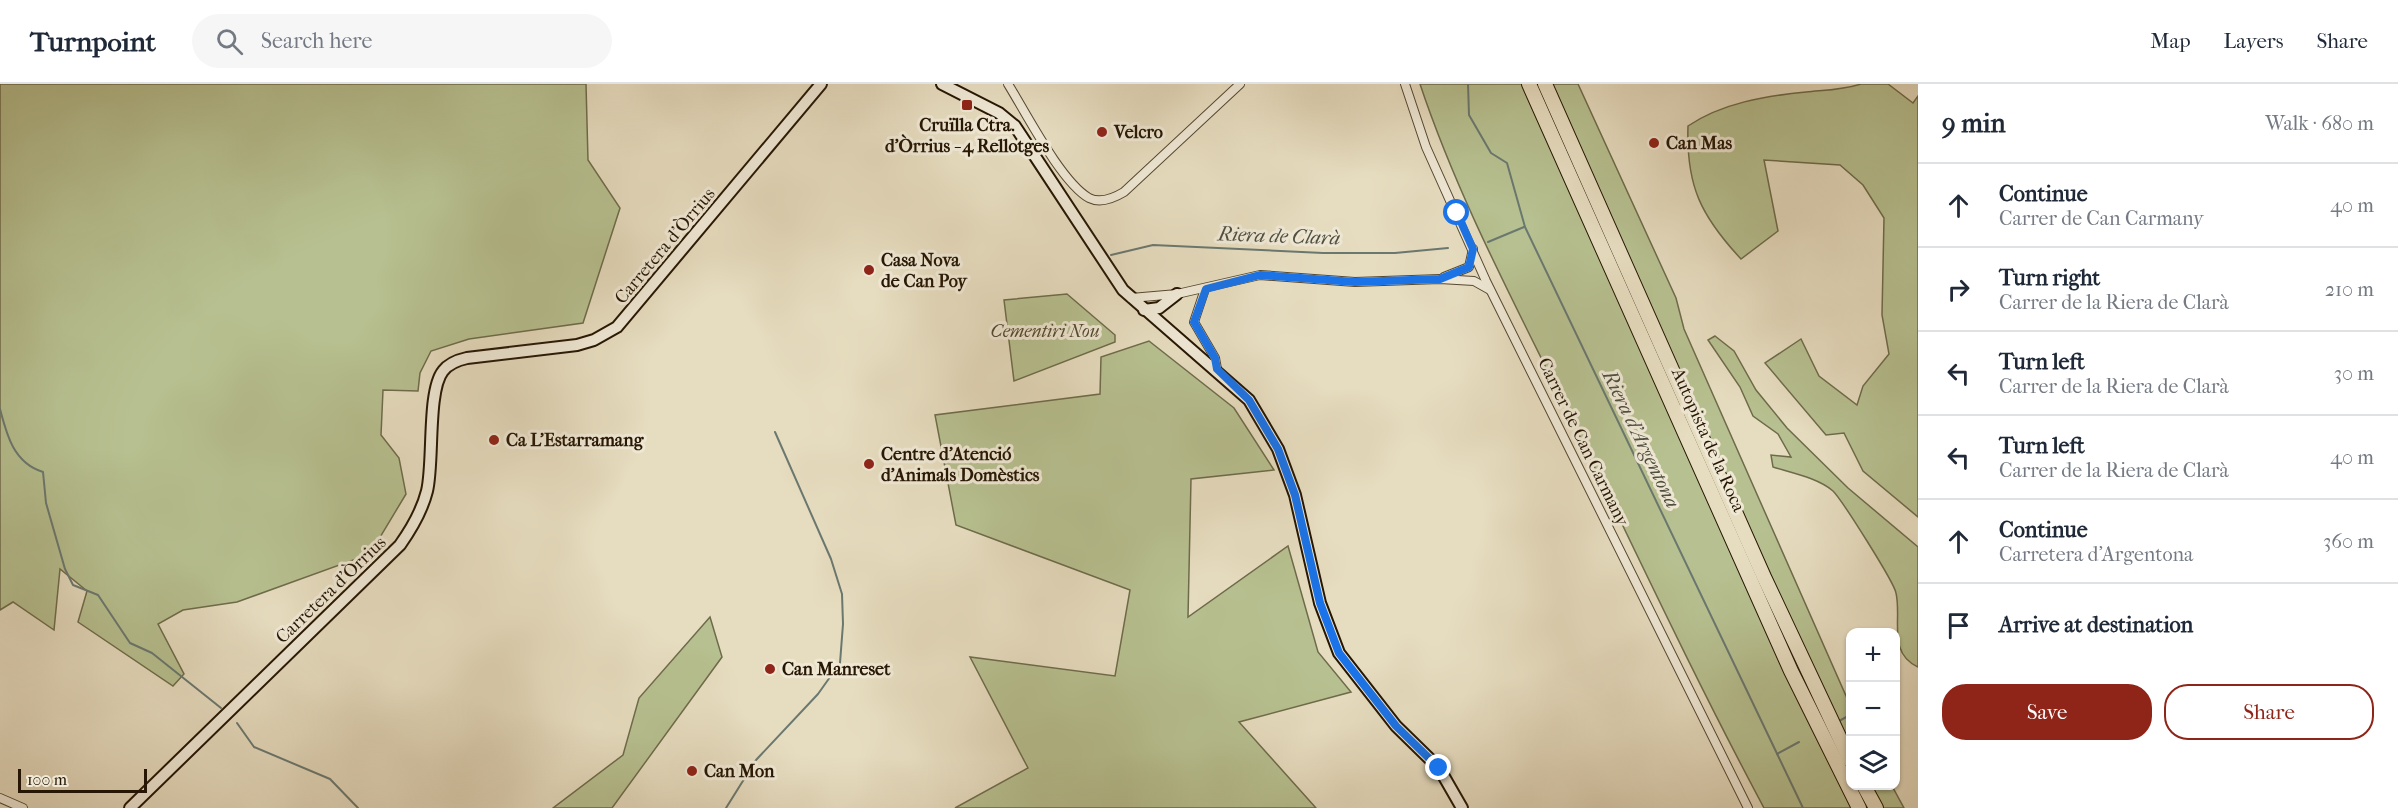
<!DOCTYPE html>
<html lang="en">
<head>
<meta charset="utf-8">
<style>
  :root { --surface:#fff; --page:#f6f6f7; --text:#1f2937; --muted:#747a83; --line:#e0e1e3; --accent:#8f2418 }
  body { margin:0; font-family:"IM FELL French Canon",serif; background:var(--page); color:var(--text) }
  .controls { position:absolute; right:18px; bottom:18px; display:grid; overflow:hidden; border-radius:12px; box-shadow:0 2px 4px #0004 }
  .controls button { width:54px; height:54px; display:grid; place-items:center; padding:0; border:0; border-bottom:2px solid var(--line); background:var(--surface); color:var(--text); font:30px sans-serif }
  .scale { position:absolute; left:18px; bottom:15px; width:129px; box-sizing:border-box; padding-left:6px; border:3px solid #261603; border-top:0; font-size:16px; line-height:21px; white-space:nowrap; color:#261603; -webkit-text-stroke:4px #efe8d5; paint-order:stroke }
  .stop { position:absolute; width:18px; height:18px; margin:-14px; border:4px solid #1a73e8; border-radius:50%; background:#fff }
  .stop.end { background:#1a73e8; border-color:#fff; box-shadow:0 2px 6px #0008 }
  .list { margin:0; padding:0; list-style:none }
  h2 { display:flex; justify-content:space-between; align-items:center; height:78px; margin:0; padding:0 24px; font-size:26px }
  h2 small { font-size:20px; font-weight:400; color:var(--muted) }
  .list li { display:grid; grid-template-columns:39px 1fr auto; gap:18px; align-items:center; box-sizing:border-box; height:84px; padding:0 24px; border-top:2px solid var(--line) }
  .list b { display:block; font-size:22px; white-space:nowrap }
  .list p { margin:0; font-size:20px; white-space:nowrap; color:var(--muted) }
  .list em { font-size:20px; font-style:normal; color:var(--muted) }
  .actions { display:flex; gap:12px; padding:18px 24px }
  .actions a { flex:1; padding:14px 0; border:2px solid var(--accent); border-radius:24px; text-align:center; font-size:21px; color:var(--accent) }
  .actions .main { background:var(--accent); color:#fff }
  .icon { flex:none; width:33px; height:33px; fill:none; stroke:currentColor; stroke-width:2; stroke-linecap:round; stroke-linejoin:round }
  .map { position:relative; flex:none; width:1918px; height:724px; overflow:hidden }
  header { display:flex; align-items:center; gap:36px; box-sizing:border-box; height:84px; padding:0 30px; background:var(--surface); border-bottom:2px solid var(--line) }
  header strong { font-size:28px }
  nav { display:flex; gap:33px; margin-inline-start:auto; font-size:21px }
  .search { width:420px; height:54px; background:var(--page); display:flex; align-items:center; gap:15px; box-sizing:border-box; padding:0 21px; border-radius:33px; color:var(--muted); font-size:22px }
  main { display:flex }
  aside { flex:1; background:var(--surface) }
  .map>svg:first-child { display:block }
  .green { fill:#b7c090; stroke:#6e6b4a; stroke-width:1.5 }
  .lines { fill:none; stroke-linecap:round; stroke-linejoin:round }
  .stream { stroke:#6a7870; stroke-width:2 }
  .street-casing { stroke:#564832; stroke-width:10 }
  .secondary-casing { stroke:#261603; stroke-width:14 }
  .highway-casing { stroke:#261603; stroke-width:16 }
  .street { stroke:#efe8d5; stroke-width:8 }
  .secondary { stroke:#efe8d5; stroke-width:10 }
  .highway { stroke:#e6dcbf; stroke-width:14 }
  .route { stroke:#1a73e8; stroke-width:8 }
  .poi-dot { fill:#8f2418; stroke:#efe8d5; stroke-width:2 }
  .labels { text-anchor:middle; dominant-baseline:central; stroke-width:6; stroke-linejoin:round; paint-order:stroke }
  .poi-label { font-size:18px; font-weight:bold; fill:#261603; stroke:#efe8d5; text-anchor:start }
  .street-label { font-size:18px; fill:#261603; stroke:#efe8d5 }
  .park-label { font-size:18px; font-style:italic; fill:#52492d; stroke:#efe8d5 }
  .water-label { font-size:20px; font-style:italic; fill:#4e4f42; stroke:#efe8d5 }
</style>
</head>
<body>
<header>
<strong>Turnpoint</strong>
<div class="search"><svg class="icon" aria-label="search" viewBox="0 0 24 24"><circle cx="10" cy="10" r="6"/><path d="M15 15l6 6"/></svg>Search here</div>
<nav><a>Map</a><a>Layers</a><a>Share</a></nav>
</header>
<main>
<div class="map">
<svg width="1918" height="724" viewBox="0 0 1918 724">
  <rect width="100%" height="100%" fill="#e6dcbf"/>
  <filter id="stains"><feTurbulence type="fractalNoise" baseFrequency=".00333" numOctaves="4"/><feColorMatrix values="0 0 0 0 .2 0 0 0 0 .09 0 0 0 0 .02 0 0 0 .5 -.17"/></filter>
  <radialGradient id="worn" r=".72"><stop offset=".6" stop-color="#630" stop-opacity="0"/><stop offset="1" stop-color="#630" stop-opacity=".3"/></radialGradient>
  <g class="green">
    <path d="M 0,0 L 586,0 L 588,76 L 620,124 L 583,239 L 469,255 L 431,267 L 420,289 L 418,307 L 383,306 L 381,351 L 399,374 L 406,410 L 370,470 L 237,518 L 183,526 L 158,540 L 184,590 L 173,602 L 78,538 L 87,507 L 60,485 L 54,546 L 13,518 L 0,526 Z"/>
    <path d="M 1420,0 L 1578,0 L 1676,214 L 1684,245 L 1850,621 L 1850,702 L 1892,702 L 1904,724 L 1764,724 C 1695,595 1633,462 1569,330 C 1516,222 1458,114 1420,0 Z"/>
    <path d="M 1861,0 L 1888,0 L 1913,19 L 1918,12 L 1918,433 L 1863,387 L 1844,349 L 1826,351 L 1765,279 L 1801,255 L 1819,292 L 1857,321 L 1863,302 L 1889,270 L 1882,231 L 1884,134 L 1863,101 L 1840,81 L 1764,76 L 1778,147 L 1741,175 C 1701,132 1686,102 1688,42 C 1722,19 1765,12 1806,8 C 1826,6 1842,6 1861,0 Z"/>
    <path d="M 1067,210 L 1115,251 L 1115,258 L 1014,297 L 1004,216 Z"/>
    <path d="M 1715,252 L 1734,267 L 1756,306 L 1787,344 L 1848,404 L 1918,463 L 1918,583 C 1887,569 1902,535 1896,509 C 1894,498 1842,416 1833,407 C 1818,394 1792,389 1773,383 L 1771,371 L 1791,373 L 1778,350 L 1753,332 L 1740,303 L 1708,256 Z"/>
    <path d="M 1149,257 L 1234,324 L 1274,386 L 1191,395 L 1188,533 L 1288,462 L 1318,568 L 1351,608 L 1239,638 L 1316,724 L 955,724 L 1028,684 L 970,573 L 1115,592 L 1130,506 L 956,441 L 935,331 L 1100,310 L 1101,273 Z"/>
    <path d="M 710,533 L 722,573 L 612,724 L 553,724 L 623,671 L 639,614 Z"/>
  </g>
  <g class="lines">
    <g class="stream">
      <path d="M 1468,0 L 1469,31 L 1491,69 L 1507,79 L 1525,143 L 1803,724"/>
      <path d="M 1488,158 L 1524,143"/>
      <path d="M 1111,171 L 1153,161 L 1323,169 L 1395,169 L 1448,164"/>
      <path d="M 0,325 C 7,352 14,379 43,388 L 46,419 L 65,485 L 73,501 L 98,511 L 130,559 L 152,569 L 221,624"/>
      <path d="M 1839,637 L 1850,631"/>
      <path d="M 237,639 L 254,663 L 330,695 L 358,724"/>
      <path d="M 1777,670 L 1799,658"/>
      <path d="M 726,724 L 756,676 L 818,610 L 840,579 L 843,540 L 842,510 L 831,475 L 775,348"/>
    </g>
    <g class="street-casing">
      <g id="street">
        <path d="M 1008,0 C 1026,29 1061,98 1089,114 C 1101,120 1114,114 1124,108 L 1240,0"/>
        <path d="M 1405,0 L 1426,63 L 1486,197 L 1748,724"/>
        <path d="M 1444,193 L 1469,183 L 1473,165"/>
        <path d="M 1205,205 L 1194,238 L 1215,274 L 1217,285"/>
        <path d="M 1131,214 L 1177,210 L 1260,191 L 1355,198 L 1440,195 L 1474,197 L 1490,206"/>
        <path d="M 0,714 L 23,724"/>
      </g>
    </g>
    <g class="secondary-casing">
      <g id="secondary">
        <path d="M 942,0 L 999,29 L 1015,42 L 1123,206 L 1249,316 L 1278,365 L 1295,411 L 1320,519 L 1339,569 L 1396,642 L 1439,684 L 1462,724"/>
        <path d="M 1144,226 L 1159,224 L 1177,210"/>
        <path d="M 130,724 L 400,461 C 412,444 422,427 427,407 C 434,379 427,307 443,287 C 449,279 458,276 467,274 L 577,261 L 594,256 L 617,243 L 821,0"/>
      </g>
    </g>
    <g class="highway-casing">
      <g id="highway">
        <path d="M 1529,0 L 1791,587 L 1859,724"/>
        <path d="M 1545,0 L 1764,493 L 1850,676"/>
        <path d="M 1864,702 L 1876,724"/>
      </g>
    </g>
    <use href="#street" class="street"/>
    <use href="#secondary" class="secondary"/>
    <use href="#highway" class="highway"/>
  </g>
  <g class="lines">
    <path class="route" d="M 1439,684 L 1396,642 L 1339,569 L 1320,519 L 1295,411 L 1278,365 L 1249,316 L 1217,285 L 1215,274 L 1194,238 L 1206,205 L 1260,191 L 1355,198 L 1440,195 L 1469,183 L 1473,165 L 1457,129"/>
  </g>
  <g class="poi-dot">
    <rect x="961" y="15" width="12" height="12" rx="3"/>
    <circle cx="1102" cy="48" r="6"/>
    <circle cx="1654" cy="59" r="6"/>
    <circle cx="869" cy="186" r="6"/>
    <circle cx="494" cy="356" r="6"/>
    <circle cx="869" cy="380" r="6"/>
    <circle cx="770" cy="585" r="6"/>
    <circle cx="692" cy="687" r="6"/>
  </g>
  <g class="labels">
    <g class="poi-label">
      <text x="967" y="41" text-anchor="middle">Cruïlla Ctra.<tspan x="967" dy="21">d'Òrrius - 4 Rellotges</tspan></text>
      <text x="1114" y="48">Velcro</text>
      <text x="1666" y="59">Can Mas</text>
      <text x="881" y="176">Casa Nova<tspan x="881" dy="21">de Can Poy</tspan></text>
      <text x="506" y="356">Ca L'Estarramang</text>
      <text x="881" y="370">Centre d'Atenció<tspan x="881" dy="21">d'Animals Domèstics</tspan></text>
      <text x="782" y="585">Can Manreset</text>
      <text x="704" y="687">Can Mon</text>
    </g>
    <g class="street-label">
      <text transform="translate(665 162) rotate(-50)">Carretera d'Òrrius</text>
      <text transform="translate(1708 356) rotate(66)">Autopista de la Roca</text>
      <text transform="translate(1583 358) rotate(64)">Carrer de Can Carmany</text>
      <text transform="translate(331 506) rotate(-44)">Carretera d'Òrrius</text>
    </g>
    <g class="park-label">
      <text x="1045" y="247">Cementiri Nou</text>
    </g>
    <g class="water-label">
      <text transform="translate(1279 152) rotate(2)">Riera de Clarà</text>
      <text transform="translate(1641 355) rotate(64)">Riera d'Argentona</text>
    </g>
  </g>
  <rect width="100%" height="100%" filter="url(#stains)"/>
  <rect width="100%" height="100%" fill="url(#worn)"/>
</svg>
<div class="controls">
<button>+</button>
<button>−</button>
<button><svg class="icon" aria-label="layers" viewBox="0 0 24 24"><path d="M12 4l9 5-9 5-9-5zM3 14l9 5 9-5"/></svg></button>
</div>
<div class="scale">100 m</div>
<div class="stop" style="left:1457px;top:129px"></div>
<div class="stop end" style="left:1439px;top:684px"></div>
</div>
<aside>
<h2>9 min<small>Walk · 680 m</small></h2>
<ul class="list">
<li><svg class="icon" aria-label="ahead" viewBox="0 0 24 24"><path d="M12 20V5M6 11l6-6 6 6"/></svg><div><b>Continue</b><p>Carrer de Can Carmany</p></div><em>40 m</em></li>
<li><svg class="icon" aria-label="right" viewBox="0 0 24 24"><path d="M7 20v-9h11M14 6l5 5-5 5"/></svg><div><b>Turn right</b><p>Carrer de la Riera de Clarà</p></div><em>210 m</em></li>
<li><svg class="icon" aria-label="left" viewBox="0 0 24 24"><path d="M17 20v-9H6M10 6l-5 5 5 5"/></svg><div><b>Turn left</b><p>Carrer de la Riera de Clarà</p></div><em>30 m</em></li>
<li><svg class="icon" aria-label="left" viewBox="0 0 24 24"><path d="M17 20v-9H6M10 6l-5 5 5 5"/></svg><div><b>Turn left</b><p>Carrer de la Riera de Clarà</p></div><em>40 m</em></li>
<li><svg class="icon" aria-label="ahead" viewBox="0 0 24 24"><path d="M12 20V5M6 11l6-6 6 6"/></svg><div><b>Continue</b><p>Carretera d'Argentona</p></div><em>360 m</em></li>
<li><svg class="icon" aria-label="arrive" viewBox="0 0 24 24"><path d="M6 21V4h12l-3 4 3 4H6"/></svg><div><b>Arrive at destination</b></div></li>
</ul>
<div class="actions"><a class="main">Save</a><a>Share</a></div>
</aside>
</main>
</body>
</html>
